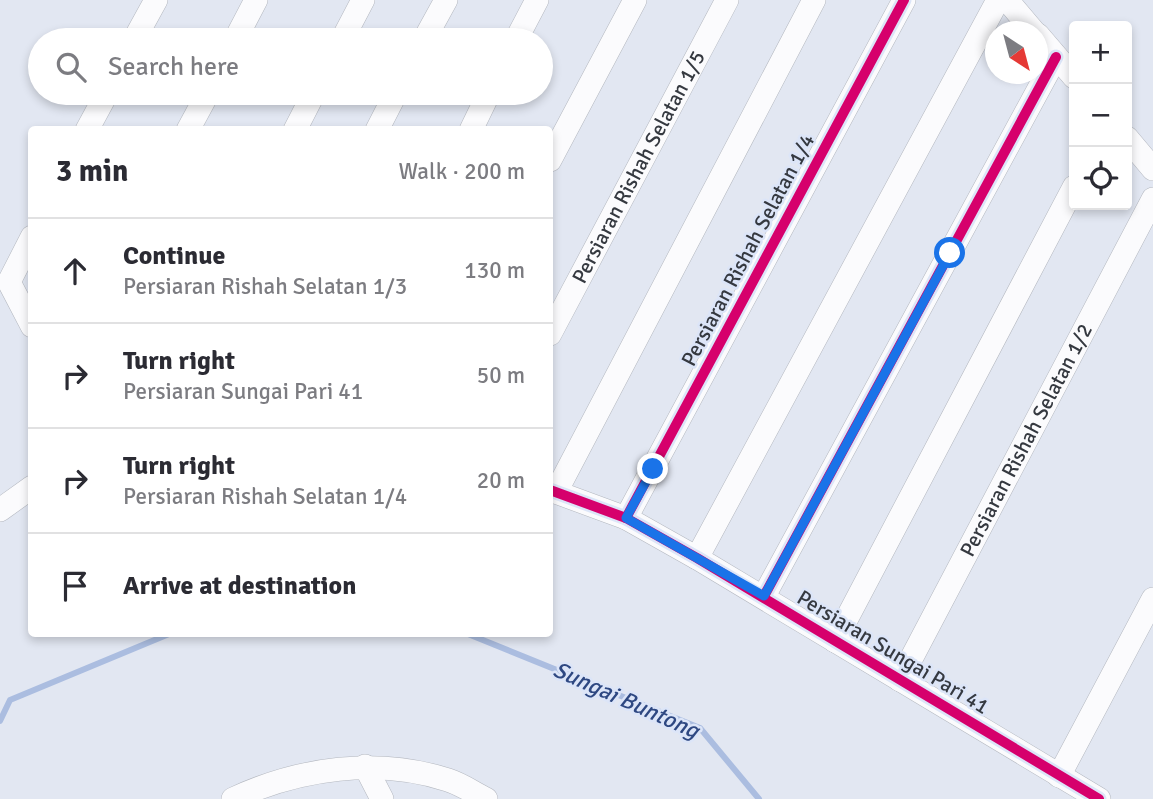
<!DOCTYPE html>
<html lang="en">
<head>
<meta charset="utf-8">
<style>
  :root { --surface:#fff; --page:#f2f2f3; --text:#2b2b33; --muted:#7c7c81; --line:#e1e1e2 }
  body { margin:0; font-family:Signika,sans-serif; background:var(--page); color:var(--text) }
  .controls { position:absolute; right:21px; top:21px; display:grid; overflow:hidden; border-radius:7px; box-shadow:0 4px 10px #0003 }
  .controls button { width:63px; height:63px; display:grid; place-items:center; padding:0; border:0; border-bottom:2px solid var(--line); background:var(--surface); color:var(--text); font:35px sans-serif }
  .compass { position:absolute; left:985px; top:21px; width:63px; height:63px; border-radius:50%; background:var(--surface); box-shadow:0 4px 10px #0003; rotate:144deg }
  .stop { position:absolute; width:21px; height:21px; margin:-16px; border:5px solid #1a73e8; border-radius:50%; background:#fff }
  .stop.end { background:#1a73e8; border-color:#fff; box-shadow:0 2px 7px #0008 }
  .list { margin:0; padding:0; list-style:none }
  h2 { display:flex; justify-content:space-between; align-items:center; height:91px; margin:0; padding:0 28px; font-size:30px }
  h2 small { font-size:23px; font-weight:400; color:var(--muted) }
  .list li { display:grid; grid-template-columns:46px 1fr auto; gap:21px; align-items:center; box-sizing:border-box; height:105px; padding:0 28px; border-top:2px solid var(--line) }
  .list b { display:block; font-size:26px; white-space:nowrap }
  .list p { margin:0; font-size:23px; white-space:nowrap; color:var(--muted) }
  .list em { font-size:23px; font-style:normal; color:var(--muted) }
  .icon { flex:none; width:38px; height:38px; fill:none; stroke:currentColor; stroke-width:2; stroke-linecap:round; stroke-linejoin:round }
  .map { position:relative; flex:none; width:1153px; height:799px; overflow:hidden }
  .search { position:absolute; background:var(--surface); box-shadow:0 4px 10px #0003; left:28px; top:28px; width:525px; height:77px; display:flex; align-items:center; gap:18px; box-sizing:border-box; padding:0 24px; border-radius:38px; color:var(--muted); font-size:26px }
  .panel { position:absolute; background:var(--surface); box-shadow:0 4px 10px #0003; left:28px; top:126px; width:525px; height:511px; border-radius:7px }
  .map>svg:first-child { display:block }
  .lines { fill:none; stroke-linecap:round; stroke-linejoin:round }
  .stream { stroke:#abbde0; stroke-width:6 }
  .minor-casing { stroke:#b3b7bf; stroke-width:24 }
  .minor { stroke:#fbfbfd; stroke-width:23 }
  .cycleway-casing { stroke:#dce5f8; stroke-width:15 }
  .cycleway { stroke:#d6006c; stroke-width:10 }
  .route { stroke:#1a73e8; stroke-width:9 }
  .labels { text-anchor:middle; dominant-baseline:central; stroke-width:5; stroke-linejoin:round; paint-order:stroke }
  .street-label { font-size:21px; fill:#353940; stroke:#dce5f8 }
  .water-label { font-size:23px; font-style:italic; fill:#2e4882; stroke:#dce5f8 }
</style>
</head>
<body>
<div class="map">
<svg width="1153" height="799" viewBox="0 0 1153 799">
  <rect width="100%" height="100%" fill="#e2e7f2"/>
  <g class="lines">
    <g class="stream">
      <path d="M 468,634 L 700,728 L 759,799"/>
      <path d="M 0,721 L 10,700 L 169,634"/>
    </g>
    <g class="minor-casing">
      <g id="minor">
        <path d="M 1007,0 L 1034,32"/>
        <path d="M 1038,35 L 1074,77"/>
        <path d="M 134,40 L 156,0"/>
        <path d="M 235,40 L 256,0"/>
        <path d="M 342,40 L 363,0"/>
        <path d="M 424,40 L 446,0"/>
        <path d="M 516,40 L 537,0"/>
        <path d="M 87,130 L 107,93"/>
        <path d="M 188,130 L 208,93"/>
        <path d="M 295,130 L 314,93"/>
        <path d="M 377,130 L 396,93"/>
        <path d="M 471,130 L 489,93"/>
        <path d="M 1127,138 L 1153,169"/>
        <path d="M 550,160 L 635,0"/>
        <path d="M 32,237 L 9,282 L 32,326"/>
        <path id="s1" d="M 550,334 L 727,0"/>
        <path d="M 550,490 L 626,518 L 697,558 L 1099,799"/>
        <path d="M 556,492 L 814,0"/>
        <path d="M 0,510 L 32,487"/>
        <path d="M 626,518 L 904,0"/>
        <path d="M 697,558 L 998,0"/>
        <path d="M 764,596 L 1056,57"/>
        <path d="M 835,641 L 1074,187"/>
        <path id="s2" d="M 900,680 L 1153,199"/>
        <path d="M 365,766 L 382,799"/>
        <path d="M 1059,776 L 1153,599"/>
        <path d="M 233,799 C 299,768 378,757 448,780 C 461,784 474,793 486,799"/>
      </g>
    </g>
    <use href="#minor" class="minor"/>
    <g class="cycleway-casing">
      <g id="cycleway">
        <path d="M 550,490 L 626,518 L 697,558 L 1099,799"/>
        <path d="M 626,518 L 904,0"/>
        <path d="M 764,596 L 1056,57"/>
      </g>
    </g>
    <use href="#cycleway" class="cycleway"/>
  </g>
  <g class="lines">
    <path class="route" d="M 653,469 L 626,518 L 764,596 L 950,253"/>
  </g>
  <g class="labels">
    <g class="street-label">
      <text stroke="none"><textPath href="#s1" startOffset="189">Persiaran Rishah Selatan 1/5</textPath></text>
      <text transform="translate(748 250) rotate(-62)">Persiaran Rishah Selatan 1/4</text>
      <text stroke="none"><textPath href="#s2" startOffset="271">Persiaran Rishah Selatan 1/2</textPath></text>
      <text transform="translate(893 652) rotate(31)">Persiaran Sungai Pari 41</text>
    </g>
    <g class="water-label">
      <text transform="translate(626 700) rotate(24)">Sungai Buntong</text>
    </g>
  </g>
</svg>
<div class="controls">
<button>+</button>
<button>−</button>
<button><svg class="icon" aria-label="locate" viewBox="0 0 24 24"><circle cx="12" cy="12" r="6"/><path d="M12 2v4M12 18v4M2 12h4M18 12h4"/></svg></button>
</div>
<svg class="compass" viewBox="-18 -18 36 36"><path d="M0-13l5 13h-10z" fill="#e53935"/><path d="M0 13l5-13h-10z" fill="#7c7c81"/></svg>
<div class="stop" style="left:950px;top:253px"></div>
<div class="stop end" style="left:653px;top:469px"></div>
<div class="search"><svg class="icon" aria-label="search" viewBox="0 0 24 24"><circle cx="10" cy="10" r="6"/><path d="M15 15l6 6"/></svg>Search here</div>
<section class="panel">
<h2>3 min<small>Walk · 200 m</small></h2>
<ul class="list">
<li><svg class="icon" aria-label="ahead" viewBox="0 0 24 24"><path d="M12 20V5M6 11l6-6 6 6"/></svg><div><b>Continue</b><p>Persiaran Rishah Selatan 1/3</p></div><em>130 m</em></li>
<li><svg class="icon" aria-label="right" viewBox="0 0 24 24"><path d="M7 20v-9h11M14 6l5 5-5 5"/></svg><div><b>Turn right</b><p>Persiaran Sungai Pari 41</p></div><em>50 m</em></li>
<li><svg class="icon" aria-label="right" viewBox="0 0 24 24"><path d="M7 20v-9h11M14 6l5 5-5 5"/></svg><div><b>Turn right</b><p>Persiaran Rishah Selatan 1/4</p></div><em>20 m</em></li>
<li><svg class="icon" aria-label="arrive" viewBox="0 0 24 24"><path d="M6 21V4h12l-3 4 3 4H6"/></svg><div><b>Arrive at destination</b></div></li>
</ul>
</section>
</div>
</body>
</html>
